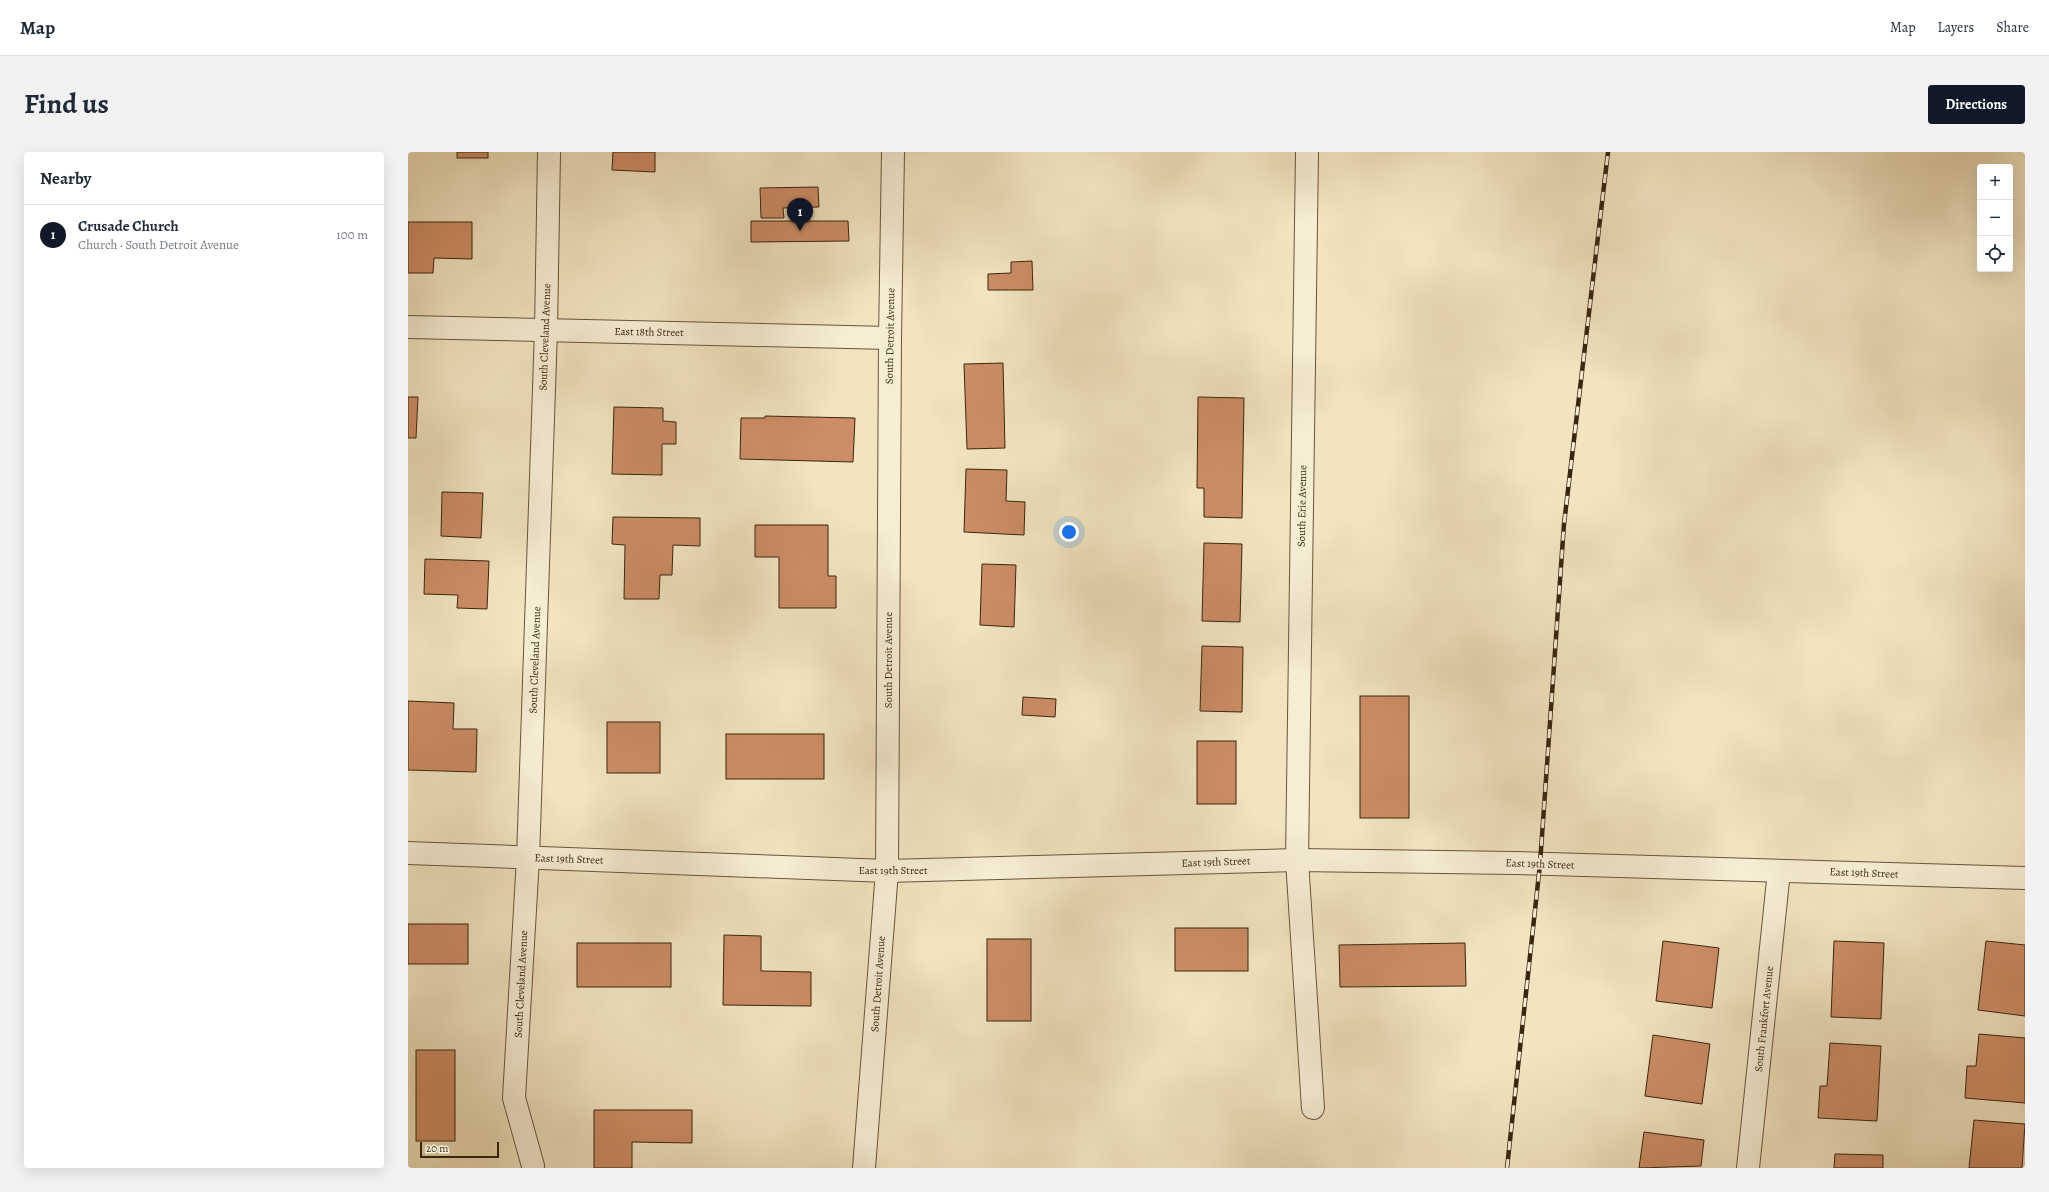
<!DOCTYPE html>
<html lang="en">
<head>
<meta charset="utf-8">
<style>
  :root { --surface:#fff; --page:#f2f2f3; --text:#1f2937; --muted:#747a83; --line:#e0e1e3; --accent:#111827 }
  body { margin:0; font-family:Alegreya,serif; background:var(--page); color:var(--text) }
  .controls { position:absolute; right:12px; top:12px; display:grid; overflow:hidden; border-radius:4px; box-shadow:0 4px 16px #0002 }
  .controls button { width:36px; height:36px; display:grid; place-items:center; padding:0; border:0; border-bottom:1px solid var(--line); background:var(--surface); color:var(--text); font:20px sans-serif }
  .scale { position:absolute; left:12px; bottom:10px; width:79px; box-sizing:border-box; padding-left:4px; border:2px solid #3a250f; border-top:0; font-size:11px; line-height:14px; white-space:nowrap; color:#3a250f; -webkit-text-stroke:3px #f6edd5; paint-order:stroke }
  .you { position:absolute; left:661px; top:380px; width:14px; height:14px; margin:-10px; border:3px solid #fff; border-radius:50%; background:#1a73e8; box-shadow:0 0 0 6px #1a73e833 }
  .badge { display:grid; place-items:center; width:26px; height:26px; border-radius:50%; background:var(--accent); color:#fff; font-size:13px; font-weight:700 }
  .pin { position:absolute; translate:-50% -33px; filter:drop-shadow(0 1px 2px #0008) }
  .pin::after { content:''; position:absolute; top:21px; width:14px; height:12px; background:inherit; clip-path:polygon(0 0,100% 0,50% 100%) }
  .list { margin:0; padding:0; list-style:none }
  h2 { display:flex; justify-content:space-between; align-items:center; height:52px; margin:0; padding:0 16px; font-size:17px }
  h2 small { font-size:13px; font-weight:400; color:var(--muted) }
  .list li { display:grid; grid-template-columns:26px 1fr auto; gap:12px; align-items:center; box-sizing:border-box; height:60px; padding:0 16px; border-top:1px solid var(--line) }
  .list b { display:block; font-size:15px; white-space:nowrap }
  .list p { margin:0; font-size:13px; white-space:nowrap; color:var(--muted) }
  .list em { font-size:13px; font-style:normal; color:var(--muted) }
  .icon { flex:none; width:22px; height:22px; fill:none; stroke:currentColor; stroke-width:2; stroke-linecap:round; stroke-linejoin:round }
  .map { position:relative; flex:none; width:1617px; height:1016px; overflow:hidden; border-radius:4px }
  header { display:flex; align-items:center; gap:24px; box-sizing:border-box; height:56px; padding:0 20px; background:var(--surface); border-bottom:1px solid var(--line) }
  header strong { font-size:19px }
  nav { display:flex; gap:22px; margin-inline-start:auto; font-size:14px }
  .intro { display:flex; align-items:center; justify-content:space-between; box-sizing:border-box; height:96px; padding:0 24px }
  h1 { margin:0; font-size:28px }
  .button { padding:10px 18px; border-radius:4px; background:var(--accent); color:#fff; font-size:14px; font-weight:700 }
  main { display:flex; gap:24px; padding:0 24px }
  aside { flex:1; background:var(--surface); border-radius:4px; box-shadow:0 4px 16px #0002 }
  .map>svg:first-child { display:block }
  .building { fill:#cc8d66; stroke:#3a250f }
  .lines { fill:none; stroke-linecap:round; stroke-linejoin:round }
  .minor-casing { stroke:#68553b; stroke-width:24 }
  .minor { stroke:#f6edd5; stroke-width:22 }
  .rail-casing { stroke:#3a250f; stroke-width:4.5 }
  .rail { stroke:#f6edd5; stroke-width:3; stroke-dasharray:9; stroke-linecap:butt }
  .labels { text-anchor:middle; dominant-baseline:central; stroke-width:4; stroke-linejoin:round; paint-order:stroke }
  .street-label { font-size:11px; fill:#3a250f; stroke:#f6edd5 }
</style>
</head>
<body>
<header>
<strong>Map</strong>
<nav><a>Map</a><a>Layers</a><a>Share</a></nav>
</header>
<div class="intro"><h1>Find us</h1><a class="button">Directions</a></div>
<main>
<aside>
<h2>Nearby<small></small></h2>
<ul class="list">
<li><span class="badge">1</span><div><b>Crusade Church</b><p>Church · South Detroit Avenue</p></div><em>100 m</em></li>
</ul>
</aside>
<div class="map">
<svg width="1617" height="1016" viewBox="0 0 1617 1016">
  <rect width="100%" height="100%" fill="#f1e4bf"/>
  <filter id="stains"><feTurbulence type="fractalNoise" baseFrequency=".005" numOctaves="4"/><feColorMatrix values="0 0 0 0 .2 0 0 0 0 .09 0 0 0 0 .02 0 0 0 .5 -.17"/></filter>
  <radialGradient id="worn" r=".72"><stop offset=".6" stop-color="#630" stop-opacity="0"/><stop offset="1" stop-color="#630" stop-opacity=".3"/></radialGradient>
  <g class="building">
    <rect x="49" y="0" width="31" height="6"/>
    <path d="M 205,0 L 247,0 L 247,20 L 204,18 Z"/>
    <path d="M 410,35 L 411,55 L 375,56 L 376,66 L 353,66 L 352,36 Z"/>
    <path d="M 343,69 L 440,69 L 441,89 L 343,90 Z"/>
    <path d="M 0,70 L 64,70 L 64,107 L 26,106 L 25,121 L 0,121 Z"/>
    <path d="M 624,109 L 625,138 L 580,138 L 580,122 L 603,121 L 603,110 Z"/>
    <path d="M 595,211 L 597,296 L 559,297 L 556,212 Z"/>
    <path d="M 0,245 L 10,245 L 8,286 L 0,286 Z"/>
    <path d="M 790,245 L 836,246 L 834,366 L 796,365 L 796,336 L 789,336 Z"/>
    <path d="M 206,255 L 255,256 L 255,269 L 268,270 L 268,292 L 254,292 L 254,323 L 204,322 Z"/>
    <path d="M 357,264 L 447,266 L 445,310 L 332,307 L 333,266 L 357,266 Z"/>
    <path d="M 558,317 L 599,318 L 598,349 L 617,350 L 616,383 L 556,380 Z"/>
    <path d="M 34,340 L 75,341 L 73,386 L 33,384 Z"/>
    <path d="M 205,365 L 292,366 L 292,394 L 265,393 L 264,423 L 252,423 L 251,447 L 216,447 L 217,393 L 204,392 Z"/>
    <path d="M 347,373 L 420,373 L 420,424 L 428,424 L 428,456 L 371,456 L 371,405 L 347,405 Z"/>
    <path d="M 796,391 L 834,392 L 832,470 L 794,469 Z"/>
    <path d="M 17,407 L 81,409 L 79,457 L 49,456 L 50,443 L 16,442 Z"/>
    <path d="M 574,412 L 608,413 L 606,475 L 572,473 Z"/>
    <path d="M 794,494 L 835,495 L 834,560 L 792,559 Z"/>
    <rect x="952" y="544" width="49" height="122"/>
    <path d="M 615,545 L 648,547 L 647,565 L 614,563 Z"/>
    <path d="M 0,549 L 46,551 L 45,577 L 69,577 L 68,620 L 0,618 Z"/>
    <rect x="199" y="570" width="53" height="51"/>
    <rect x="318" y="582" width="98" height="45"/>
    <rect x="789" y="589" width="39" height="63"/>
    <rect x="0" y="772" width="60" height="40"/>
    <rect x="767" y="776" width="73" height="43"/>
    <path d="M 316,783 L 353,784 L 353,819 L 403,820 L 403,854 L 315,853 Z"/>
    <rect x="579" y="787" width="44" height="82"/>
    <path d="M 1255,789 L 1311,796 L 1304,856 L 1248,849 Z"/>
    <path d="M 1426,789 L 1476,791 L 1473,867 L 1423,865 Z"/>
    <path d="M 1578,789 L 1617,793 L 1617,864 L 1570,858 Z"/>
    <rect x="169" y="791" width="94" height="44"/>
    <path d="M 1057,791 L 1058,834 L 932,835 L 931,793 Z"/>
    <path d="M 1571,882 L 1617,886 L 1617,951 L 1557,946 L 1559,914 L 1568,914 Z"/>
    <path d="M 1245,883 L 1302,892 L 1294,952 L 1237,944 Z"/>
    <path d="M 1422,891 L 1473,894 L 1469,969 L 1410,966 L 1412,934 L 1419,934 Z"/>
    <rect x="8" y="898" width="39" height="91"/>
    <path d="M 186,958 L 284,958 L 284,991 L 224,990 L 224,1016 L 186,1016 Z"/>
    <path d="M 1566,968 L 1617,972 L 1614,1016 L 1561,1016 Z"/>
    <path d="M 1236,980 L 1296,988 L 1293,1014 L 1231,1016 Z"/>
    <path d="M 1427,1002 L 1475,1003 L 1475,1016 L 1426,1016 Z"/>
  </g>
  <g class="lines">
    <g class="minor-casing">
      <g id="minor">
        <path d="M 899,0 L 889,708 L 905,956"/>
        <path d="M 0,175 L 482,186"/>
        <path d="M 0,701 L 479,719 L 889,708 L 1107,711 L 1617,726"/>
        <path d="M 125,1014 L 106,946 L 120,706 L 138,178 L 141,0"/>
        <path d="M 456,1016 L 479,719 L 482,186 L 485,0"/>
        <path d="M 1340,1016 L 1371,719"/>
      </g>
    </g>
    <use href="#minor" class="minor"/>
    <g class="rail-casing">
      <path id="rail" d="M 1099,1016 L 1132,712 L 1156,372 L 1200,0"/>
    </g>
    <use href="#rail" class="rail"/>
  </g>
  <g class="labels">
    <g class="street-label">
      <text transform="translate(241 180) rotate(1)">East 18th Street</text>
      <text transform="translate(482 184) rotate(-89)">South Detroit Avenue</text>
      <text transform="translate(137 185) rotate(-88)">South Cleveland Avenue</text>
      <text transform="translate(894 354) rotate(-89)">South Erie Avenue</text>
      <text transform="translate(127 508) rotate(-88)">South Cleveland Avenue</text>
      <text transform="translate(480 508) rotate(-90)">South Detroit Avenue</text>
      <text transform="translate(161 707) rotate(2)">East 19th Street</text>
      <text transform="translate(808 710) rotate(-2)">East 19th Street</text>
      <text transform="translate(1132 712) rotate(2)">East 19th Street</text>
      <text x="485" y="718">East 19th Street</text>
      <text transform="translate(1456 721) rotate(2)">East 19th Street</text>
      <text transform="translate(113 832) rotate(-87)">South Cleveland Avenue</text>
      <text transform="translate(470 832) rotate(-86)">South Detroit Avenue</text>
      <text transform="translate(1356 867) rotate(-84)">South Frankfort Avenue</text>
    </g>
  </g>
  <rect width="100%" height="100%" filter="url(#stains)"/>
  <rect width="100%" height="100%" fill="url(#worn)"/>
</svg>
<div class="controls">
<button>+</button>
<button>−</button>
<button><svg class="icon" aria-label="locate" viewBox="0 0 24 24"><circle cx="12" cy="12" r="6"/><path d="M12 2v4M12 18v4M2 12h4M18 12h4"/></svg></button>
</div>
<div class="scale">20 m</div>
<div class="you"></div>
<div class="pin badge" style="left:392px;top:79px">1</div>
</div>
</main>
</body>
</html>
